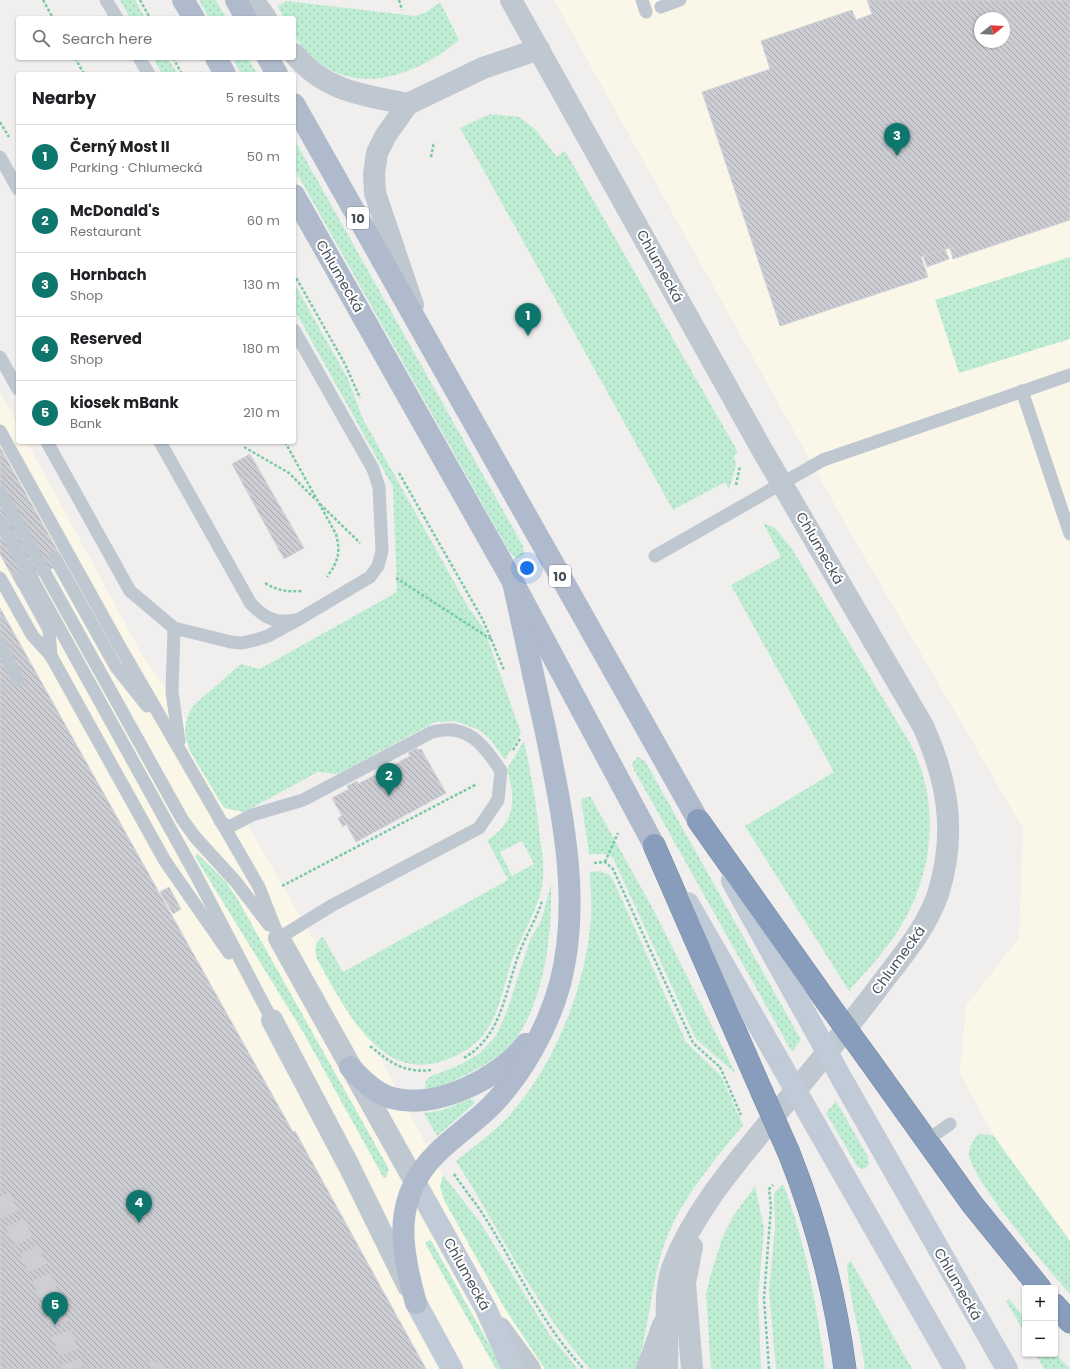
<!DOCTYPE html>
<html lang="en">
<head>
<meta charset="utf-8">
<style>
  :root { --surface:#fff; --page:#f6f6f6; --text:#202124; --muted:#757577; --line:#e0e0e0; --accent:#0f766e }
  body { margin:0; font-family:Poppins,sans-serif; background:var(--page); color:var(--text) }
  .controls { position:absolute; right:12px; bottom:12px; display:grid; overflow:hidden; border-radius:4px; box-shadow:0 1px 3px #0004 }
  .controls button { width:36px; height:36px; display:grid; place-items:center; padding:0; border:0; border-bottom:1px solid var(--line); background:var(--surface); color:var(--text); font:20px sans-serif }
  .compass { position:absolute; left:974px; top:12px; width:36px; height:36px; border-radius:50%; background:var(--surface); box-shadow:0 1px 3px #0004; rotate:72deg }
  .you { position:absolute; left:527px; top:568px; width:14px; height:14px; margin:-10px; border:3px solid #fff; border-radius:50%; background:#1a73e8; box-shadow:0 0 0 6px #1a73e833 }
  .badge { display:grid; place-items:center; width:26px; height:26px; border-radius:50%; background:var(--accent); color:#fff; font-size:13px; font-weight:700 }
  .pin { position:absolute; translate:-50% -33px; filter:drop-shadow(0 1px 2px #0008) }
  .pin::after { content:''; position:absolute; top:21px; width:14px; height:12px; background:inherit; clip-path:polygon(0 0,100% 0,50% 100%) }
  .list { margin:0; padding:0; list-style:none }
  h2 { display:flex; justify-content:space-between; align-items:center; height:52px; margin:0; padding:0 16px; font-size:17px }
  h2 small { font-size:13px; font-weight:400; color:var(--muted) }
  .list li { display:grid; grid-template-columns:26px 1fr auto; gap:12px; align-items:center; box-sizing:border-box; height:64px; padding:0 16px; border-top:1px solid var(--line) }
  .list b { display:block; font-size:15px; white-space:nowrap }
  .list p { margin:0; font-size:13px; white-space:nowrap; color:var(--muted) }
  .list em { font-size:13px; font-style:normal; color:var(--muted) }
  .icon { flex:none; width:22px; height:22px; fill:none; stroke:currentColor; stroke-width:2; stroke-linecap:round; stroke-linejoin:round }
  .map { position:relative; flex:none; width:1070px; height:1369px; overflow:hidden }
  .search { position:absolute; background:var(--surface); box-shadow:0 1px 3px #0004; left:16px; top:16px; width:280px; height:44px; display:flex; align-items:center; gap:10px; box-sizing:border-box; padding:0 14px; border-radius:4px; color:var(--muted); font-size:15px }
  .panel { position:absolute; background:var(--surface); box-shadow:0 1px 3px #0004; left:16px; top:72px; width:280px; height:372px; border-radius:4px }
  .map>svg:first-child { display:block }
  .commercial { fill:#fbf7e8; fill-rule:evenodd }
  .green { fill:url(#green-dots); fill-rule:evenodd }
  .building { fill:url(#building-back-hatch); stroke:#d2d4da; fill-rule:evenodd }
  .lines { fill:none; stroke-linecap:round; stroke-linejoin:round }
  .pedestrian-tunnel { stroke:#cfced1; stroke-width:20; stroke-dasharray:20 10; stroke-linecap:butt }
  .motorway-casing { stroke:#7388a7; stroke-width:23 }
  .path { stroke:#77caa8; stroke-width:2.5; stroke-dasharray:3 2; stroke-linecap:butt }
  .service { stroke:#bfc7d0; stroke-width:13 }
  .minor { stroke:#bfc7d0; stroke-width:22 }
  .tertiary { stroke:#bfc7d0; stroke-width:22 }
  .secondary { stroke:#c1cad7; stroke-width:22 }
  .primary { stroke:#afbbcc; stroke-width:22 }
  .motorway { stroke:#889dbb; stroke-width:22 }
  .motorway-bridge-casing { stroke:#7388a7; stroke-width:23; stroke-linecap:butt }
  .secondary-bridge { stroke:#c1cad7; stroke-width:22 }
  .motorway-bridge { stroke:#889dbb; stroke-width:22 }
  .labels { text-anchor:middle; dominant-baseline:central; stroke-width:4; stroke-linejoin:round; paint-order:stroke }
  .shield { fill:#fff; stroke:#7e848c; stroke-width:1 }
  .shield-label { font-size:13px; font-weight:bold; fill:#47505b }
  .street-label { font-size:14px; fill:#47505b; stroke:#fff }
</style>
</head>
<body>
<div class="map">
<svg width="1070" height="1369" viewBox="0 0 1070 1369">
  <defs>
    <pattern id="green-dots" width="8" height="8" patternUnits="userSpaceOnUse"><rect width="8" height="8" fill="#beedd4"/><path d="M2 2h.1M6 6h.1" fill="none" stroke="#a5cdb8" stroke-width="1.8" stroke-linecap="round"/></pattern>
    <pattern id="building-back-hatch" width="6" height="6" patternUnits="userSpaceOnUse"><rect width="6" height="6" fill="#cbcdd3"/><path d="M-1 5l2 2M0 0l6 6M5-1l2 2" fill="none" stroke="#a7a9ae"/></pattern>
  </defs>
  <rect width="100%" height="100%" fill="#f1eeee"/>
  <g class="commercial">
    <path d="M 554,0 L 1070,0 L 1070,1241 L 993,1135 L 960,1073 L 966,1006 L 1019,938 L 1023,828 L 853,537 ZM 980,18 L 1004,18 L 1004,42 L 980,42 Z"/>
    <path d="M 0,392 L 18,425 L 18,442 L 27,442 L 140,651 L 189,723 L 361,1022 L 474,1235 L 559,1369 L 0,1369 Z"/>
  </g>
  <g class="green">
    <path d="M 120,0 L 135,0 L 145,18 L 130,18 Z"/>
    <path d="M 199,0 L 216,0 L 226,18 L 209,18 Z"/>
    <path d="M 286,1 L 415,16 L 425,13 L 440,2 L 459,40 C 420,73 360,98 315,59 C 299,45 294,39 294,18 L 284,18 L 278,6 Z"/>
    <path d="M 153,58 L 168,58 L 177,74 L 162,74 Z"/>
    <path d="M 232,58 L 248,58 L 257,74 L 241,74 Z"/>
    <path d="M 490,114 L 519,117 L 535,129 L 557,157 L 565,151 L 738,452 L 734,455 L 736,466 L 729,489 L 725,482 L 673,510 L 460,128 Z"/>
    <path d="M 294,139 L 523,546 L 524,553 L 521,557 L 516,558 L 510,553 L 294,168 Z"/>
    <path d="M 1070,257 L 1070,339 L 959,373 L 935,300 Z"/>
    <path d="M 294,283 L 348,379 L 362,417 L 468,607 L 484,629 L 521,733 L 505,760 L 490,739 L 479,730 L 456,721 L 435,722 L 338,774 L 318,772 L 244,812 L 224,808 L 191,753 C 183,737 183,720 194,705 L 241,664 L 260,669 L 397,592 L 393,487 L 294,309 Z"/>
    <path d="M 763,523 L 775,528 L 792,549 L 910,743 C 941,802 934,874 899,929 C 885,952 866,971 849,991 L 745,826 L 834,772 L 731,585 L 781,557 Z"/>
    <path d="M 524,741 C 531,774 537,806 540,839 C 542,852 544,865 543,878 C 540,909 521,935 511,963 C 505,982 501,1003 492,1021 C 482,1041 468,1051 448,1059 C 380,1087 344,1006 317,959 C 314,949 315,942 323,937 L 343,972 L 508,880 L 487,840 C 516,823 516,799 507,769 ZM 522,841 L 534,864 L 512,876 L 500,852 Z"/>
    <path d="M 638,757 L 645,761 L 801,1040 L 792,1052 L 634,770 L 632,763 Z"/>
    <path d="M 590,796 L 653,909 L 736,1074 L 696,1039 L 613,858 L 607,854 L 589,854 L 581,799 Z"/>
    <path d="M 198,854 L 226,882 L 237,898 L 389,1169 L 386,1178 L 383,1177 L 303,1032 L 202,868 L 195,856 Z"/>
    <path d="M 600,871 L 610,875 L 614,882 L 686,1042 L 721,1076 L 743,1125 C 710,1166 674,1206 660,1258 C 650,1295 648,1333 636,1369 L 590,1369 C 535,1307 501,1231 456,1161 C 472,1148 488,1136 503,1122 C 553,1071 586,988 591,918 C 592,903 590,887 590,872 Z"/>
    <path d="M 551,885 C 552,935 545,998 515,1040 C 505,1054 486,1064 471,1072 C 457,1080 441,1087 425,1089 L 426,1081 L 431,1076 L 455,1067 L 479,1054 L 496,1036 L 507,1011 L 530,940 L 541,921 Z"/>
    <path d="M 470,1099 L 475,1102 L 473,1105 L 437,1136 L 424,1113 L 443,1110 Z"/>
    <path d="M 836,1101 L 868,1157 L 869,1164 L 866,1168 L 861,1169 L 857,1166 L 826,1113 Z"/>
    <path d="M 978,1134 L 993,1135 L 1070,1241 L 1070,1294 C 1051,1273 969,1177 969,1153 C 969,1146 975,1139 978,1134 Z"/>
    <path d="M 443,1175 L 480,1222 L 549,1334 L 578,1369 L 545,1369 L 505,1309 L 444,1200 L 440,1187 Z"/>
    <path d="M 783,1184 C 806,1243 817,1307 825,1369 L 776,1369 L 769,1290 L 775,1229 L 774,1193 Z"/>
    <path d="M 755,1186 L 764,1228 L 758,1299 L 761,1369 L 711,1369 L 706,1294 L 710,1277 L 723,1236 L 734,1215 Z"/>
    <path d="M 430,1240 L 432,1242 L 503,1369 L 496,1369 L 426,1245 L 426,1242 Z"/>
    <path d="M 851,1261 L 912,1369 L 865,1369 C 861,1334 849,1299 847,1264 Z"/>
    <path d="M 1009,1299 L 1025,1318 L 1025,1334 L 1006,1301 Z"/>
    <path d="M 1055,1353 L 1070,1369 L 1044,1369 L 1036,1354 Z"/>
  </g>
  <g class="building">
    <path d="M 867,0 L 1070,0 L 1070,220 L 953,259 L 950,248 L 921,257 L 928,277 L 780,326 L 702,92 L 770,69 L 761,41 L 852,10 L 856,20 L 872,14 ZM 980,18 L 1004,18 L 1004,42 L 980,42 Z"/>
    <path d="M 945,249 L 949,259 L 927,267 L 923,256 Z"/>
    <path d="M 0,447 L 64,562 L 18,587 L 0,554 Z"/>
    <path d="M 250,454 L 304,548 L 284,559 L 232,464 Z"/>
    <path d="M 0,608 L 293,1132 L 295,1131 L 426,1369 L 0,1369 Z"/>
    <path d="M 417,748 L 419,750 L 421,749 L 446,793 L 356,842 L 346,824 L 343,827 L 338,818 L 342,816 L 332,798 L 349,789 L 347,786 L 357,781 L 358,784 L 410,756 L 408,753 Z"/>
    <path d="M 169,887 L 181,909 L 173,914 L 160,892 Z"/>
  </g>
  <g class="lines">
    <g class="pedestrian-tunnel">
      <path d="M 0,1197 L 29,1250 L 45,1285 L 74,1369"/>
      <path d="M 157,1369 L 160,1365"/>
    </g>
    <g class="motorway-casing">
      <g id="motorway">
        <path d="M 698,820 L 829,1005"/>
        <path d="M 654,845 L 761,1090"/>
        <path d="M 869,1060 L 972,1204 L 1040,1288"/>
        <path d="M 789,1153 C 817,1223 835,1294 845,1369"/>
        <path d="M 1055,1305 L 1070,1322"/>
      </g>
    </g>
    <g class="path">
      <path d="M 43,0 L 53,18"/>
      <path d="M 140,0 L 150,18"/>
      <path d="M 399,0 L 402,10"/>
      <path d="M 75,58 L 84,74"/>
      <path d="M 173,58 L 182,74"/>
      <path d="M 0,122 L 9,137"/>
      <path d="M 431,157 L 434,142"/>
      <path d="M 294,274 L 345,364 L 360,398"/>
      <path d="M 285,442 L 336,534 C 341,554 338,561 327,577"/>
      <path d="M 244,447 L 289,473 L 315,499"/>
      <path d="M 399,473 L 483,620 L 504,670"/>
      <path d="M 736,485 L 740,466"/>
      <path d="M 320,504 L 360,543"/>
      <path d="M 396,578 L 491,639"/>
      <path d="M 265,583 C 278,591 288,592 302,591"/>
      <path d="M 513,750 L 520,739"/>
      <path d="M 605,862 L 618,833"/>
      <path d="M 594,863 L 605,862 L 613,869 L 693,1043 L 721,1068"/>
      <path d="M 282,886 L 477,784"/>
      <path d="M 370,1046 C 391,1063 403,1073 432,1070"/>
      <path d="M 464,1058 C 505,1034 505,985 522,946 C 529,930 537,917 542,901"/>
      <path d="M 720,1067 L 741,1115"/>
      <path d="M 454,1174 C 464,1189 476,1203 486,1219 C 518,1270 542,1325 584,1369"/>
      <path d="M 769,1369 L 764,1298 L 771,1207 L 769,1189 L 773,1185"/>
    </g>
    <g class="service">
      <path d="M 106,0 L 117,18"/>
      <path d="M 642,0 L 646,12"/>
      <path d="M 661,7 L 680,0"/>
      <path d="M 139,58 L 149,74"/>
      <path d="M 0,157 L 18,189"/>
      <path d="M 0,357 L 18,389"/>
      <path d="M 1022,391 L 1070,534"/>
      <path d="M 0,431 L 120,647 L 259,887 L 279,938"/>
      <path d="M 47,442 L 130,591 L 174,628 L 231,642 L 242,643 L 255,640 L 268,636 L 301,618 L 370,577 L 378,566 L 382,551 L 379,487 L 373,469 L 294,330"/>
      <path d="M 160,442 L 251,604 C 264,617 275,624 294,620"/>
      <path d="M 0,492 L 182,819 L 195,837 L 236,882 L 269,925"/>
      <path d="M 0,521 L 197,877 L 272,1020"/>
      <path d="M 655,556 L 823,460 L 1070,375"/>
      <path d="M 55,558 L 116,667 L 147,706"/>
      <path d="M 20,577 L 49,630 L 51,656"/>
      <path d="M 0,578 L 32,635 L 51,656 L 165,861 L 229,953"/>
      <path d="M 174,628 L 172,692 L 179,741"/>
      <path d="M 0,643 L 18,680"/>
      <path d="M 220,821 L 225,825 L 231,826 L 252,815 L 303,800 L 432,732 C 467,722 484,745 501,771 L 498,800 L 479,828 L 331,906 L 279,938"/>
      <path d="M 926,1141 L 950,1124"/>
    </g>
    <g class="minor">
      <path d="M 279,938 L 415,1182"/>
      <path d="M 272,1020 L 349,1166 L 408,1286"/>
    </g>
    <g class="tertiary">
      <path d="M 253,0 L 266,18"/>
      <path d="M 511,0 L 761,448 L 923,726 C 948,781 957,834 938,894 C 926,929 902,956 881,984 C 845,1032 805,1079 767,1125 C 732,1168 693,1213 673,1266 C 662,1294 669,1339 667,1369"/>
      <path d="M 294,54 C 326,92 363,95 408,104"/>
      <path d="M 413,305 L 375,193 L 374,174 L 377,153 L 386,135 L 408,104 L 483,68 L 539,49"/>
      <path d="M 692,1247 L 685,1283 L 692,1369"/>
      <path d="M 500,1328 L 530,1369"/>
      <path d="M 647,1369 L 663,1325"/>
    </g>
    <g class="secondary">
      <path d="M 732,881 L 812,1025"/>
      <path d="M 688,903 L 783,1068"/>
      <path d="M 843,1081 L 1007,1369"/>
      <path d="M 816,1126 L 955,1369"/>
      <path d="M 415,1182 L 486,1309 L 513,1369"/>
      <path d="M 416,1303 L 452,1369"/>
    </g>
    <g class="primary">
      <path d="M 183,0 L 194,18"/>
      <path d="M 236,0 L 246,18"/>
      <path d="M 216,58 L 225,74"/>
      <path d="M 268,58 L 277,74"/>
      <path d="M 294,104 L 698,820"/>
      <path d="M 294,195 L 513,582 L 654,845"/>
      <path d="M 350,1067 C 361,1079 376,1094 392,1098 C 436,1110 500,1078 526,1044"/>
      <path d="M 416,1303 C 400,1247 392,1197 437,1153 C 454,1136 474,1123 491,1106 C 522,1074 548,1028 560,984 C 582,900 562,812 545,728 C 534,680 524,631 513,582"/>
    </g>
    <use href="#motorway" class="motorway"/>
    <g class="motorway-bridge-casing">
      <g id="motorway-bridge">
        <path d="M 829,1005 L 869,1060"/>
        <path d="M 761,1090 L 789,1153"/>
      </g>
    </g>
    <g class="secondary-bridge">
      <path d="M 812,1025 L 843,1081"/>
      <path d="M 783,1068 L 816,1126"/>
    </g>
    <use href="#motorway-bridge" class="motorway-bridge"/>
  </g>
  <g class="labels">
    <g class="shield">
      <rect x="347" y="207" width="22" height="22" rx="3"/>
      <rect x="549" y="565" width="22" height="22" rx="3"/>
    </g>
    <g class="shield-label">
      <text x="358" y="218">10</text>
      <text x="560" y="576">10</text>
    </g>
    <g class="street-label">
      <text transform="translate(660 266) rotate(61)">Chlumecká</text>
      <text transform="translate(340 276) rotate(60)">Chlumecká</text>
      <text transform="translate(820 548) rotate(60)">Chlumecká</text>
      <text transform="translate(898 960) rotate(-54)">Chlumecká</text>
      <text transform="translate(467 1274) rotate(61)">Chlumecká</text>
      <text transform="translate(958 1284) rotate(60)">Chlumecká</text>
    </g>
  </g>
</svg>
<div class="controls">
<button>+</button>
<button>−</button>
</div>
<svg class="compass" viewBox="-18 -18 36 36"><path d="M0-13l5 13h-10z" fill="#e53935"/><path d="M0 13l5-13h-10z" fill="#757577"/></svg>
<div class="you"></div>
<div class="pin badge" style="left:528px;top:336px">1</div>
<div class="pin badge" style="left:389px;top:796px">2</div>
<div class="pin badge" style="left:897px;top:156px">3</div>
<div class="pin badge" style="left:139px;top:1223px">4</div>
<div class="pin badge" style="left:55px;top:1325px">5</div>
<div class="search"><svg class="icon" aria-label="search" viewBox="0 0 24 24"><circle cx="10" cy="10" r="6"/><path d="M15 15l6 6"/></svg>Search here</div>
<section class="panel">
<h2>Nearby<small>5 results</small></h2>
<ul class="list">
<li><span class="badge">1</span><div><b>Černý Most II</b><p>Parking · Chlumecká</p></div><em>50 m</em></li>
<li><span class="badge">2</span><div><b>McDonald's</b><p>Restaurant</p></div><em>60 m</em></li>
<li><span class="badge">3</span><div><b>Hornbach</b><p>Shop</p></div><em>130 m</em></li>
<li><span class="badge">4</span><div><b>Reserved</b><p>Shop</p></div><em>180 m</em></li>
<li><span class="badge">5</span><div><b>kiosek mBank</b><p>Bank</p></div><em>210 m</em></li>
</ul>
</section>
</div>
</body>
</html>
